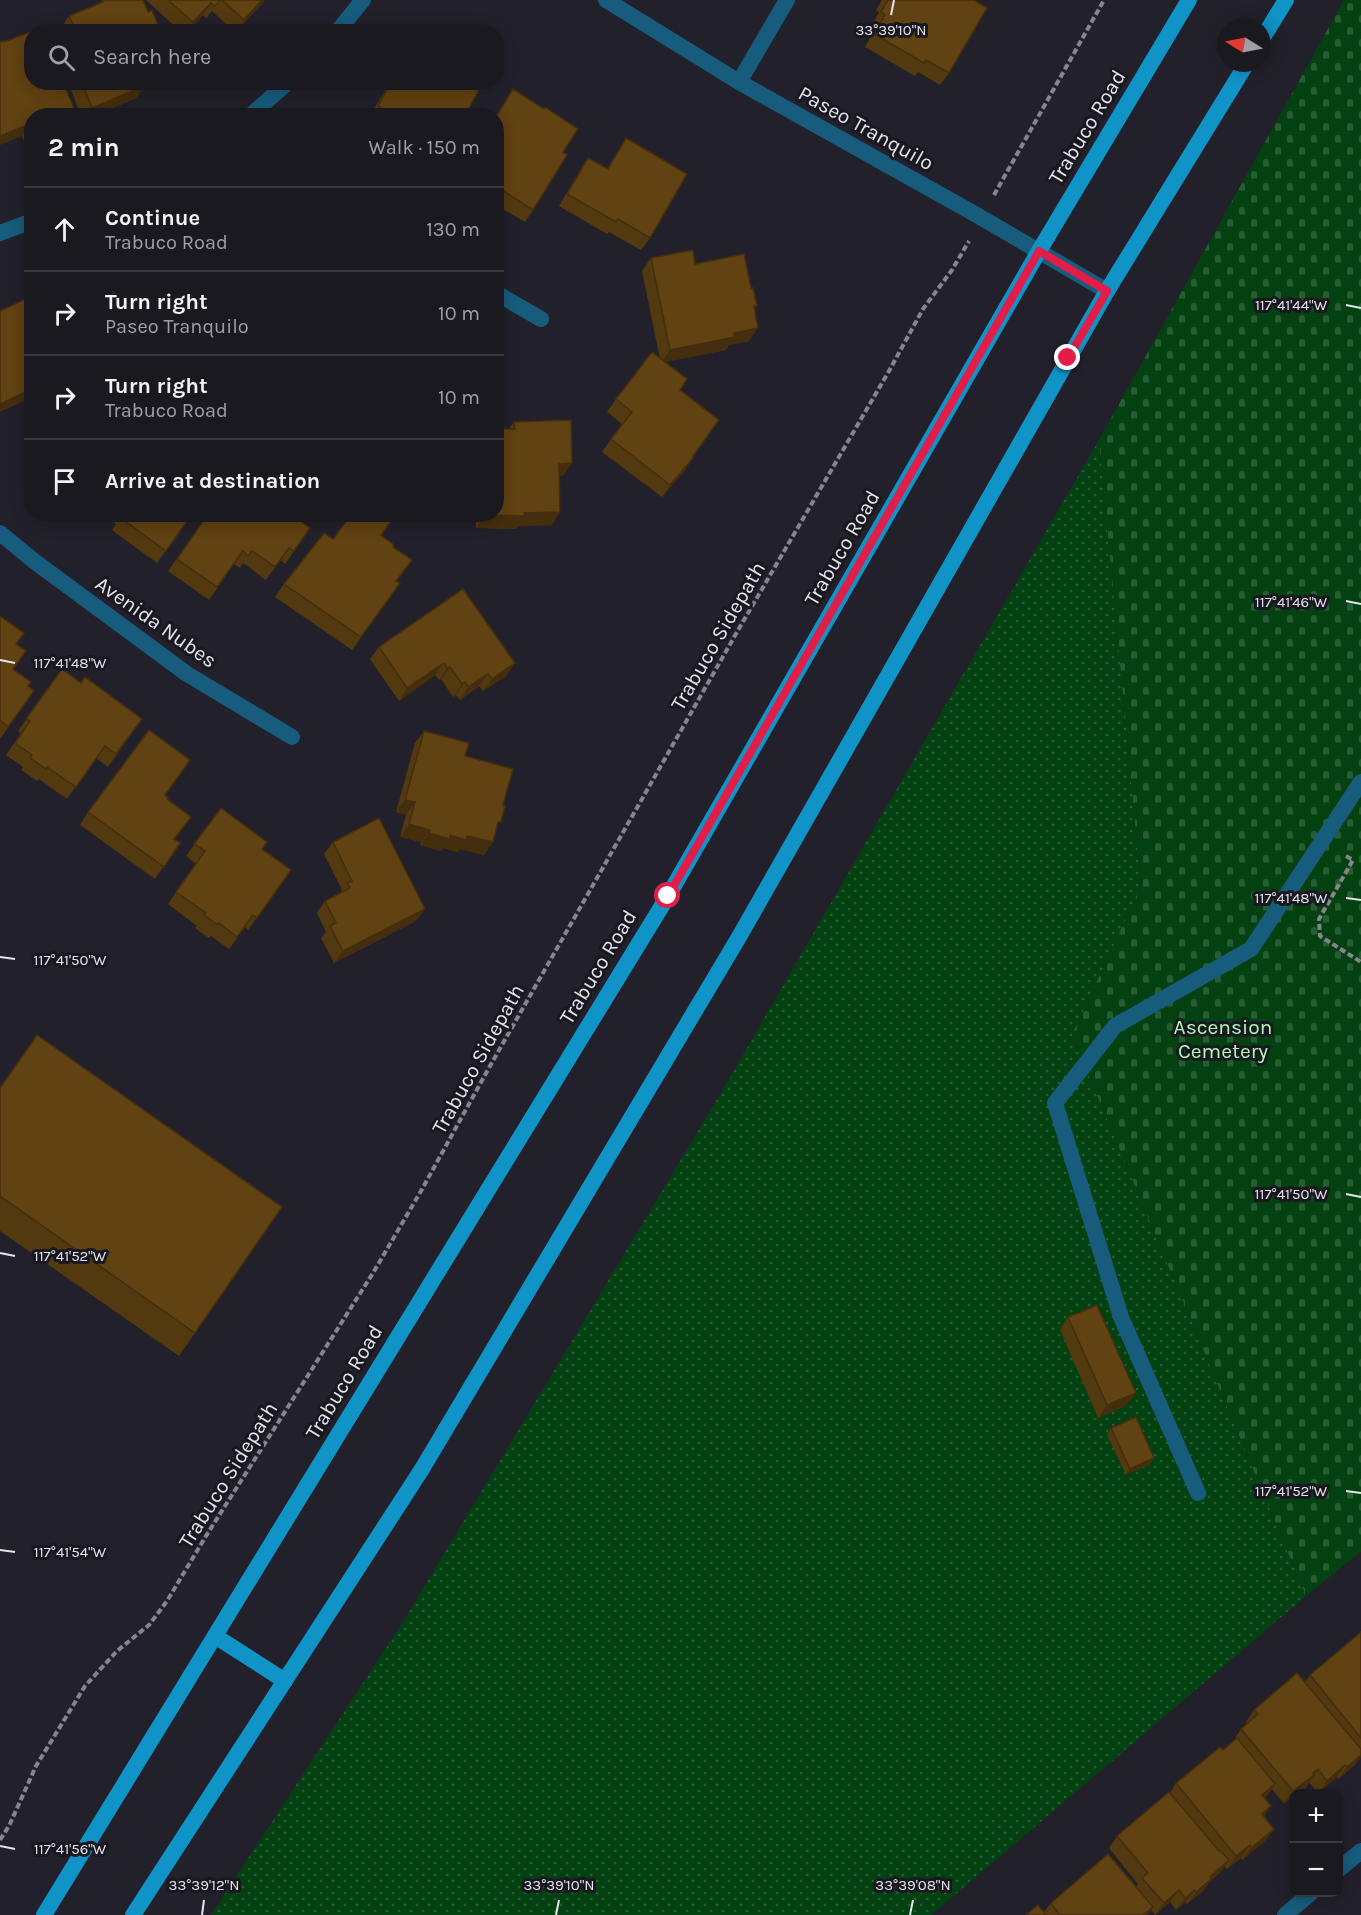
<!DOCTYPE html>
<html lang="en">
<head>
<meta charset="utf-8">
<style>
  :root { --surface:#1a1920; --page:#232229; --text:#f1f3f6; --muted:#9fa0a5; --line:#38383e }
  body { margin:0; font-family:Karla,sans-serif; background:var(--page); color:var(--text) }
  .controls { position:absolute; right:18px; bottom:18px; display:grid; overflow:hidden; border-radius:12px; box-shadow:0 3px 15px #0003 }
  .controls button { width:54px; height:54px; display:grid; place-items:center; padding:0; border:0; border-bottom:2px solid var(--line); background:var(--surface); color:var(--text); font:30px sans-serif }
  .compass { position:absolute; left:1217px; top:18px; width:54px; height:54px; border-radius:50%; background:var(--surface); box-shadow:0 3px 15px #0003; rotate:280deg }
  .stop { position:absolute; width:18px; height:18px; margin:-14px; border:4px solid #e11d48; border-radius:50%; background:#fff }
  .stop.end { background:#e11d48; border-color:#fff; box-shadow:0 2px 6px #0008 }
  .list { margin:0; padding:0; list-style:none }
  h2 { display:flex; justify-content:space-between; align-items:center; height:78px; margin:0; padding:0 24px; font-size:26px }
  h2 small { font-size:20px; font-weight:400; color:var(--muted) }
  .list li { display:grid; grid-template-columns:39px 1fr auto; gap:18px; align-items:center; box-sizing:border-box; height:84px; padding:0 24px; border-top:2px solid var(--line) }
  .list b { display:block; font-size:22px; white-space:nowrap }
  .list p { margin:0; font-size:20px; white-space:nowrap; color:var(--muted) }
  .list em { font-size:20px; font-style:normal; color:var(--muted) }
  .icon { flex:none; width:33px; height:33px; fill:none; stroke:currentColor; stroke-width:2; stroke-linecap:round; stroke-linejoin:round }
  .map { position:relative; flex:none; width:1361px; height:1915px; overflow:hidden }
  .search { position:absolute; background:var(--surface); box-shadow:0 3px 15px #0003; left:24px; top:24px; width:480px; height:66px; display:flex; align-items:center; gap:15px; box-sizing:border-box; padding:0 21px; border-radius:24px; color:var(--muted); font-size:22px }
  .panel { position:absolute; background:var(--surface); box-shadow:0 3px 15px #0003; left:24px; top:108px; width:480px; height:414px; border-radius:24px }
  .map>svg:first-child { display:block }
  .grass { fill:url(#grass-dots) }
  .cemetery { fill:url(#cemetery-stones) }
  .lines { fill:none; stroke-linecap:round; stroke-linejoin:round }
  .path { stroke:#86858d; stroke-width:4; stroke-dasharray:6 3; stroke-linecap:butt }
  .service { stroke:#175c7c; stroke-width:16 }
  .minor { stroke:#175c7c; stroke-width:16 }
  .tertiary { stroke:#175c7c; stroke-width:16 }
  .primary { stroke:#1093c7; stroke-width:16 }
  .wall { fill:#53390f }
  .shaded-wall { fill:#442e0d }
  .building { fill:#614212; stroke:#442e0d; stroke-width:1.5 }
  .route { stroke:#e11d48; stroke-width:8 }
  .ticks { fill:none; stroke:#e4e4ea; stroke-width:2 }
  .labels { text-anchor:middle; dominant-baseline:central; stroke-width:6; stroke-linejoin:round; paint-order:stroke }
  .street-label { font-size:21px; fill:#e4e4ea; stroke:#191821 }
  .park-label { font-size:21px; fill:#adfbb1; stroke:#191821 }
  .ticks-label { font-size:15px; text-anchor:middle; fill:#e4e4ea; stroke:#191821; stroke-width:6; stroke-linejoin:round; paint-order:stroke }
</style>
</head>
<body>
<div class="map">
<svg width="1361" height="1915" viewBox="0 0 1361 1915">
  <defs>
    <pattern id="grass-dots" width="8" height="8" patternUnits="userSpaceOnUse" patternTransform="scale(1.5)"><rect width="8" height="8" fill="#044111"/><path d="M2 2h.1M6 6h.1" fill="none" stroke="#285c34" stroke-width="1.8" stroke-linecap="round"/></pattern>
    <pattern id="cemetery-stones" width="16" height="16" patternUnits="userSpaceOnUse" patternTransform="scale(1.5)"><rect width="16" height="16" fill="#044111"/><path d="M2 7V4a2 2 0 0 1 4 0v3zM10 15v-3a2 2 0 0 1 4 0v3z" fill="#285c34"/></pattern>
  </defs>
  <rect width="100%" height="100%" fill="#22212b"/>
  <path class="grass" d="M 1099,440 L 1141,886 L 1072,1035 L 1306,1596 L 931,1915 L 211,1915 L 405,1619 L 718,1098 Z"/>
  <path class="cemetery" d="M 1344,0 L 1361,0 L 1361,1551 L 1306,1596 L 1072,1035 L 1141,886 L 1099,440 Z"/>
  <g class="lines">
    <g class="path">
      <path d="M 994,195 L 1104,0"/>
      <path d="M 1346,856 L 1353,860 L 1319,919 L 1320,936 L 1361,962"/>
      <path d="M 0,1840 L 9,1826 L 36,1766 L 85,1686 L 117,1651 L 149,1625 L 167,1601 L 206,1536 L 373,1273 L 421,1191 L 490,1066 L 737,632 L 889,371 L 923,309 L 952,270 L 969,241"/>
    </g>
    <path class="service" d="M 1198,1493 L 1121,1317 L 1055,1103 L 1115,1026 L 1251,949 L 1361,782"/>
    <g class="minor">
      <path d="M 337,32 L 363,0"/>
      <path d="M 739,82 L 787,0"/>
      <path d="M 250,116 L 288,82"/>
      <path d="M 0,233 L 32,221"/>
      <path d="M 496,293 L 541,319"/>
      <path d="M 0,533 L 34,561 L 187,674 L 292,737"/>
      <path d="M 1338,1870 L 1361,1851"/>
      <path d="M 1285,1915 L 1312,1892"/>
    </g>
    <path class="tertiary" d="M 606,0 L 739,82 L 975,214 L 1107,291"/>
    <g class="primary">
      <path d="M 1262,39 L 1286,0"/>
      <path d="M 215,1636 L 285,1681"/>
      <path d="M 44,1915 L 668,896 L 1039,251 L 1189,0"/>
      <path d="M 133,1915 L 422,1469 L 739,937 L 1107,291 L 1247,63"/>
    </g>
  </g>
  <g class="wall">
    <path d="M 102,0 L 148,12 L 161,32 L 62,32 L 61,28 L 69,16 L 100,4 Z"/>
    <path d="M 146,0 L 265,0 L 236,32 L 234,32 L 212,11 L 206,18 L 203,15 L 188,32 L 181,32 Z"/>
    <path d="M 882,0 L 974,0 L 949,73 L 940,85 L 918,72 L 915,76 L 865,47 L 876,27 L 872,25 L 879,12 L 876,10 Z"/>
    <path d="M 32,32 L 76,113 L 74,116 L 32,116 L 32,141 L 25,143 L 22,136 L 4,42 Z"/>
    <path d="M 68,82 L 151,82 L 147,89 L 141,91 L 136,98 L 94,116 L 81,116 Z"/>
    <path d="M 390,82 L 483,82 L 465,116 L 370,116 Z"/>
    <path d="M 513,89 L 563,152 L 533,210 L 525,222 L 496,205 L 496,116 Z"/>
    <path d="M 626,138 L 650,238 L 641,250 L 609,232 L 607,234 L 559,206 L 580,170 L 588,158 L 607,169 Z"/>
    <path d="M 651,258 L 695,264 L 751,288 L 757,305 L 754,309 L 749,341 L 729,345 L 726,350 L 664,362 L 680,390 L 719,420 L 693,457 L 685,470 L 662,497 L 602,452 L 622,424 L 607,412 L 616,399 L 660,359 L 642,271 Z"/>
    <path d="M 514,422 L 563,476 L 559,476 L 552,525 L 518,526 L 516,529 L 476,528 L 476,514 L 496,514 L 509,429 Z"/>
    <path d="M 111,514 L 192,514 L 157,563 L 112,530 L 116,524 L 109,518 Z"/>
    <path d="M 208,514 L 310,528 L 285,564 L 280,560 L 266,580 L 243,563 L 240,568 L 234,564 L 209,600 L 168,571 Z"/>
    <path d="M 381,535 L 393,547 L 397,581 L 400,583 L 352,650 L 275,597 L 284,584 L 333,539 Z"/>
    <path d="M 0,616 L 16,644 L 13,669 L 28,686 L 34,691 L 0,739 Z"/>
    <path d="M 379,647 L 515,663 L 506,676 L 483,691 L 479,686 L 460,700 L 456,695 L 453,697 L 441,679 L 439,680 L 435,675 L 399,701 L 370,659 Z"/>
    <path d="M 62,669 L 81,683 L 142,719 L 108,767 L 96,758 L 67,799 L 39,779 L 37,781 L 21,770 L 23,767 L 6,755 L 21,733 L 18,731 Z"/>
    <path d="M 424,731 L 465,756 L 496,828 L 484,855 L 460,849 L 458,852 L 443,848 L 441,851 L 420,845 L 421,842 L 400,837 L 406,815 L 396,812 L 415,743 Z"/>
    <path d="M 165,795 L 175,839 L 180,843 L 155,879 L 80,825 L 88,812 Z"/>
    <path d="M 221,808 L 262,849 L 291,870 L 248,930 L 245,927 L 229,949 L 211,936 L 209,938 L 195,928 L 197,926 L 168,904 L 196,864 L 186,856 Z"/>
    <path d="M 333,842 L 425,909 L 416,921 L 334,963 L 321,938 L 326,932 L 317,913 L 325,901 L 340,893 L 342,890 L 324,854 Z"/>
    <path d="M 0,1088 L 282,1207 L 179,1356 L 0,1231 Z"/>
    <path d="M 1068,1317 L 1127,1405 L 1098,1418 L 1060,1330 Z"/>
    <path d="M 1111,1428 L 1150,1464 L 1126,1475 L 1107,1435 Z"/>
    <path d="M 1361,1632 L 1361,1756 L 1355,1765 L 1338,1779 L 1337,1777 L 1318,1793 L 1309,1782 L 1306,1788 L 1298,1794 L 1293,1794 L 1284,1804 L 1272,1789 L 1265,1798 L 1264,1817 L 1274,1829 L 1265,1841 L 1242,1860 L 1241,1858 L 1227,1869 L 1225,1866 L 1220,1873 L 1208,1883 L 1203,1891 L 1187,1904 L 1186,1902 L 1176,1910 L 1170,1902 L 1155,1915 L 1151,1910 L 1147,1915 L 1026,1915 L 1044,1912 L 1051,1903 L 1136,1887 L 1138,1884 L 1109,1848 L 1117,1836 L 1170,1793 L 1176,1783 L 1223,1750 L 1233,1742 L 1241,1729 L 1247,1724 L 1246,1722 L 1254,1710 L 1305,1682 L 1310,1675 Z"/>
  </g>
  <g class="shaded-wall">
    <path d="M 262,0 L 265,0 L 236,32 L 244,20 Z"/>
    <path d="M 211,3 L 203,15 L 187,32 L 193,22 Z"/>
    <path d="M 142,82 L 151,82 L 147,89 L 141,91 L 136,98 L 94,116 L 86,116 L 92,108 Z"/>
    <path d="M 30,124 L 22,136 L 0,145 L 0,136 Z"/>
    <path d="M 32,134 L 32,141 L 25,143 Z"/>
    <path d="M 758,328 L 749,341 L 729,345 L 726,350 L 661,363 L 670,350 L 734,333 Z"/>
    <path d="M 32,389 L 32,397 L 0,412 L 0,404 Z"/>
    <path d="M 694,457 L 685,470 L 662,497 L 670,485 Z"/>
    <path d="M 572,463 L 563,476 L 550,476 L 559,464 Z"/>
    <path d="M 560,512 L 552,525 L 518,526 L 516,529 L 476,528 L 485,515 Z"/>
    <path d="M 444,663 L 435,675 L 399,701 L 407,688 Z"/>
    <path d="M 515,663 L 506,676 L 483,691 L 492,679 Z"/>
    <path d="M 450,667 L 441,679 L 439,680 L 447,668 Z"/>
    <path d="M 488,674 L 479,686 L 460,700 L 468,687 Z"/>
    <path d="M 465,682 L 456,695 L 453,697 L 462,684 Z"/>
    <path d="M 405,800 L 415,802 L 406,815 L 396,812 Z"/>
    <path d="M 409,824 L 430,830 L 421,842 L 400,837 Z"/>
    <path d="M 429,833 L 450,835 L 467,836 L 493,842 L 484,855 L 460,849 L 458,852 L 443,848 L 441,851 L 420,845 Z"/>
    <path d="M 425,909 L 416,921 L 334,963 L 343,951 Z"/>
    <path d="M 1136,1393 L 1127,1405 L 1098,1418 L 1107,1405 Z"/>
    <path d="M 1154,1458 L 1150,1464 L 1126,1475 L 1130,1469 Z"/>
    <path d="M 1361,1753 L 1361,1756 L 1355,1765 L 1338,1779 L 1347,1767 Z"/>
    <path d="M 1345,1765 L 1337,1777 L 1318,1793 L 1327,1781 Z"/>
    <path d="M 1318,1769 L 1306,1788 L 1298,1794 L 1293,1794 L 1293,1797 L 1284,1804 L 1293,1791 Z"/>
    <path d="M 1275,1784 L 1266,1797 L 1254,1808 L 1262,1795 Z"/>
    <path d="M 1271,1806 L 1263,1818 L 1262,1814 Z"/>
    <path d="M 1274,1829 L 1265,1841 L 1242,1860 L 1251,1848 Z"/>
    <path d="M 1250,1845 L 1241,1858 L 1227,1869 L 1236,1856 Z"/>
    <path d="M 1229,1860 L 1220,1873 L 1208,1883 L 1203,1891 L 1187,1904 L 1196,1892 L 1210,1877 Z"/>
    <path d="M 1179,1890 L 1170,1902 L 1155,1915 L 1164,1903 Z"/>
    <path d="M 1195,1890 L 1186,1902 L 1176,1910 L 1185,1898 Z"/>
    <path d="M 1153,1907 L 1147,1915 L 1143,1915 Z"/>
  </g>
  <g class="building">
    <path d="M 102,0 L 143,0 L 148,12 L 152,10 L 161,32 L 76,32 L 69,16 L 103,2 Z"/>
    <path d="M 168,0 L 220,0 L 215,6 L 211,3 L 193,22 Z"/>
    <path d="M 222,0 L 262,0 L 244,20 Z"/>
    <path d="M 888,0 L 974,0 L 987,8 L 949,73 L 926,60 L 924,63 L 874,34 L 885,15 L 881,12 Z"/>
    <path d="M 38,29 L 39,32 L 32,32 L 32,82 L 63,82 L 76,113 L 70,116 L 32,116 L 32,126 L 30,124 L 0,136 L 0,42 L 4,41 L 4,42 Z"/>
    <path d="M 82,82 L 143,82 L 144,86 L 92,108 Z"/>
    <path d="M 391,82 L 483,82 L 465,116 L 394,116 L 378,106 Z"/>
    <path d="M 513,89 L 544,109 L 545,107 L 578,129 L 563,152 L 567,155 L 533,210 L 502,190 L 499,194 L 496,192 L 496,117 Z"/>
    <path d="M 626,138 L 687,174 L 650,238 L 618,219 L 616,222 L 567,194 L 588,158 L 608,169 Z"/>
    <path d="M 693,250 L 695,264 L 744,254 L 751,288 L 753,288 L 757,305 L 754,306 L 758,328 L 734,333 L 735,337 L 670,350 L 651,258 Z"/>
    <path d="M 32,296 L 32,389 L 0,404 L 0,311 Z"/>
    <path d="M 652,352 L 687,379 L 680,390 L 719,420 L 693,456 L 694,457 L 670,485 L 611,439 L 632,412 L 616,399 Z"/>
    <path d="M 571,420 L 572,463 L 559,464 L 560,512 L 524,513 L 525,516 L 485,515 L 496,514 L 496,429 L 515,429 L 514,422 Z"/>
    <path d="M 123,514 L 192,514 L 166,551 L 121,518 Z"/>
    <path d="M 208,514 L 290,514 L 310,528 L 294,551 L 289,548 L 275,567 L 252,551 L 248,556 L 243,551 L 217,587 L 177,559 Z"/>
    <path d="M 357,514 L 390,514 L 394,517 L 381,535 L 394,545 L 393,547 L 412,560 L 396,581 L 400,583 L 361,637 L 284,584 L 324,533 L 333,539 L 351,515 L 355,518 Z"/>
    <path d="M 463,589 L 515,663 L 492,679 L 488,674 L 468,687 L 465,682 L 462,684 L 450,667 L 447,668 L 444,663 L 407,688 L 379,647 Z"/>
    <path d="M 0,616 L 24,633 L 16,644 L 26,651 L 13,669 L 31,682 L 28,686 L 34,691 L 8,727 L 0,720 Z"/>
    <path d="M 62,669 L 81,683 L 85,677 L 142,719 L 116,754 L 105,746 L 76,787 L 47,767 L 46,769 L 30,758 L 32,755 L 15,743 L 30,721 L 26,719 Z"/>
    <path d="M 149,730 L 190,760 L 165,795 L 168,797 L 167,799 L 191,817 L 174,839 L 180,843 L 164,867 L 88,812 Z"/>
    <path d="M 424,731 L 469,743 L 465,756 L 513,769 L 503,805 L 505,806 L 501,822 L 498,822 L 493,842 L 467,836 L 466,840 L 450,835 L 450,839 L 429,833 L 430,830 L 409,824 L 415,802 L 405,800 Z"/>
    <path d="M 221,808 L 267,842 L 262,849 L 291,870 L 257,918 L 253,915 L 237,937 L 219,923 L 218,925 L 204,915 L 206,913 L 176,892 L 205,851 L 194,844 Z"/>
    <path d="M 379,818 L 425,909 L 343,951 L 330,926 L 336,923 L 325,901 L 350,888 L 347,883 L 352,881 L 333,842 Z"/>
    <path d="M 37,1035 L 282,1207 L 195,1333 L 0,1196 L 0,1088 Z"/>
    <path d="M 1097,1305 L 1136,1393 L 1107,1405 L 1068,1317 Z"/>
    <path d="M 1136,1417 L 1154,1458 L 1130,1469 L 1111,1428 Z"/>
    <path d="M 1361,1632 L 1361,1738 L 1310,1675 Z"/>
    <path d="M 1297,1673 L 1361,1749 L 1361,1755 L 1347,1767 L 1345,1765 L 1327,1781 L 1318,1769 L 1313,1773 L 1314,1775 L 1293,1791 L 1241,1729 L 1258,1714 L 1254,1710 Z"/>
    <path d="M 1237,1738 L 1275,1784 L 1262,1795 L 1271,1806 L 1262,1814 L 1274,1829 L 1251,1848 L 1250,1845 L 1236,1856 L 1176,1783 L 1220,1747 L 1223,1750 Z"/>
    <path d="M 1169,1792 L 1219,1851 L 1220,1850 L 1229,1860 L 1210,1877 L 1211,1879 L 1196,1892 L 1195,1890 L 1185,1898 L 1179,1890 L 1164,1903 L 1142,1878 L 1148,1873 L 1117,1836 Z"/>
    <path d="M 1108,1854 L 1153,1907 L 1143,1915 L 1060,1915 L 1051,1903 Z"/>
    <path d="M 1038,1905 L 1046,1915 L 1026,1915 Z"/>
  </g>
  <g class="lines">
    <path class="route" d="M 668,896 L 1039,251 L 1107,291 L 1068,358"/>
  </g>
  <path class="ticks" d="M 891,15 L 894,0M 1346,305 L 1361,308M 1346,601 L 1361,604M 0,660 L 15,663M 1346,898 L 1361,900M 0,957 L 15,959M 1346,1194 L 1361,1197M 0,1253 L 15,1256M 1346,1491 L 1361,1493M 0,1550 L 15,1552M 0,1846 L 15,1849M 202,1915 L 204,1900M 556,1915 L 559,1900M 910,1915 L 913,1900"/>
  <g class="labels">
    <g class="street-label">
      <text transform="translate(1087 127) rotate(-59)">Trabuco Road</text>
      <text transform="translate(866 128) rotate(29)">Paseo Tranquilo</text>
      <text transform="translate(842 548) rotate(-60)">Trabuco Road</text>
      <text transform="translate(156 622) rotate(35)">Avenida Nubes</text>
      <text transform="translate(718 636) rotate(-60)">Trabuco Sidepath</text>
      <text transform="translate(598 967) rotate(-59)">Trabuco Road</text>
      <text transform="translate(478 1059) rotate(-61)">Trabuco Sidepath</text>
      <text transform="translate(344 1382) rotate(-59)">Trabuco Road</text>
      <text transform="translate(228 1475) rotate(-58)">Trabuco Sidepath</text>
    </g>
    <g class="park-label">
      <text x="1223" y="1027">Ascension<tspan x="1223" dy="24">Cemetery</tspan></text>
    </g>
  </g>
  <g class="ticks-label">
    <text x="891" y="35">33°39'10"N</text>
    <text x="1291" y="310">117°41'44"W</text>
    <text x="1291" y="607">117°41'46"W</text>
    <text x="70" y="668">117°41'48"W</text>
    <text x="1291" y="903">117°41'48"W</text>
    <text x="70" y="965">117°41'50"W</text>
    <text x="1291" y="1199">117°41'50"W</text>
    <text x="70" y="1261">117°41'52"W</text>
    <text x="1291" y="1496">117°41'52"W</text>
    <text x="70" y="1557">117°41'54"W</text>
    <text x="70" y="1854">117°41'56"W</text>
    <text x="204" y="1890">33°39'12"N</text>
    <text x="559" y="1890">33°39'10"N</text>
    <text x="913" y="1890">33°39'08"N</text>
  </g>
</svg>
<div class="controls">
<button>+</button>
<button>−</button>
</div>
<svg class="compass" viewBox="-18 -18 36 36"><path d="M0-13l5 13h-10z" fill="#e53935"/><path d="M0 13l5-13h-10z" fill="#9fa0a5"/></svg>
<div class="stop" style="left:668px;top:896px"></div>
<div class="stop end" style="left:1068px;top:358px"></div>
<div class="search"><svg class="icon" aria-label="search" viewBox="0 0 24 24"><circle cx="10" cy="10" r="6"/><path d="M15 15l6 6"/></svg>Search here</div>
<section class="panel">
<h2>2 min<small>Walk · 150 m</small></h2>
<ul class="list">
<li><svg class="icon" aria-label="ahead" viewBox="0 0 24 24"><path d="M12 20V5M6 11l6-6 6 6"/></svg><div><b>Continue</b><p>Trabuco Road</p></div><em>130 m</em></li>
<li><svg class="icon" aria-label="right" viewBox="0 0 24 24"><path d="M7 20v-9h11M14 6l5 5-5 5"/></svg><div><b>Turn right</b><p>Paseo Tranquilo</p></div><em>10 m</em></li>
<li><svg class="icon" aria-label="right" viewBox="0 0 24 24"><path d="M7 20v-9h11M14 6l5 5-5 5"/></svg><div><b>Turn right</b><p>Trabuco Road</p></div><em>10 m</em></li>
<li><svg class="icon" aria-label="arrive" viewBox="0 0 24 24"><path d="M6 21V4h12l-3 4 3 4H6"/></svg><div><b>Arrive at destination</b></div></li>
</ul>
</section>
</div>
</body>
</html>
